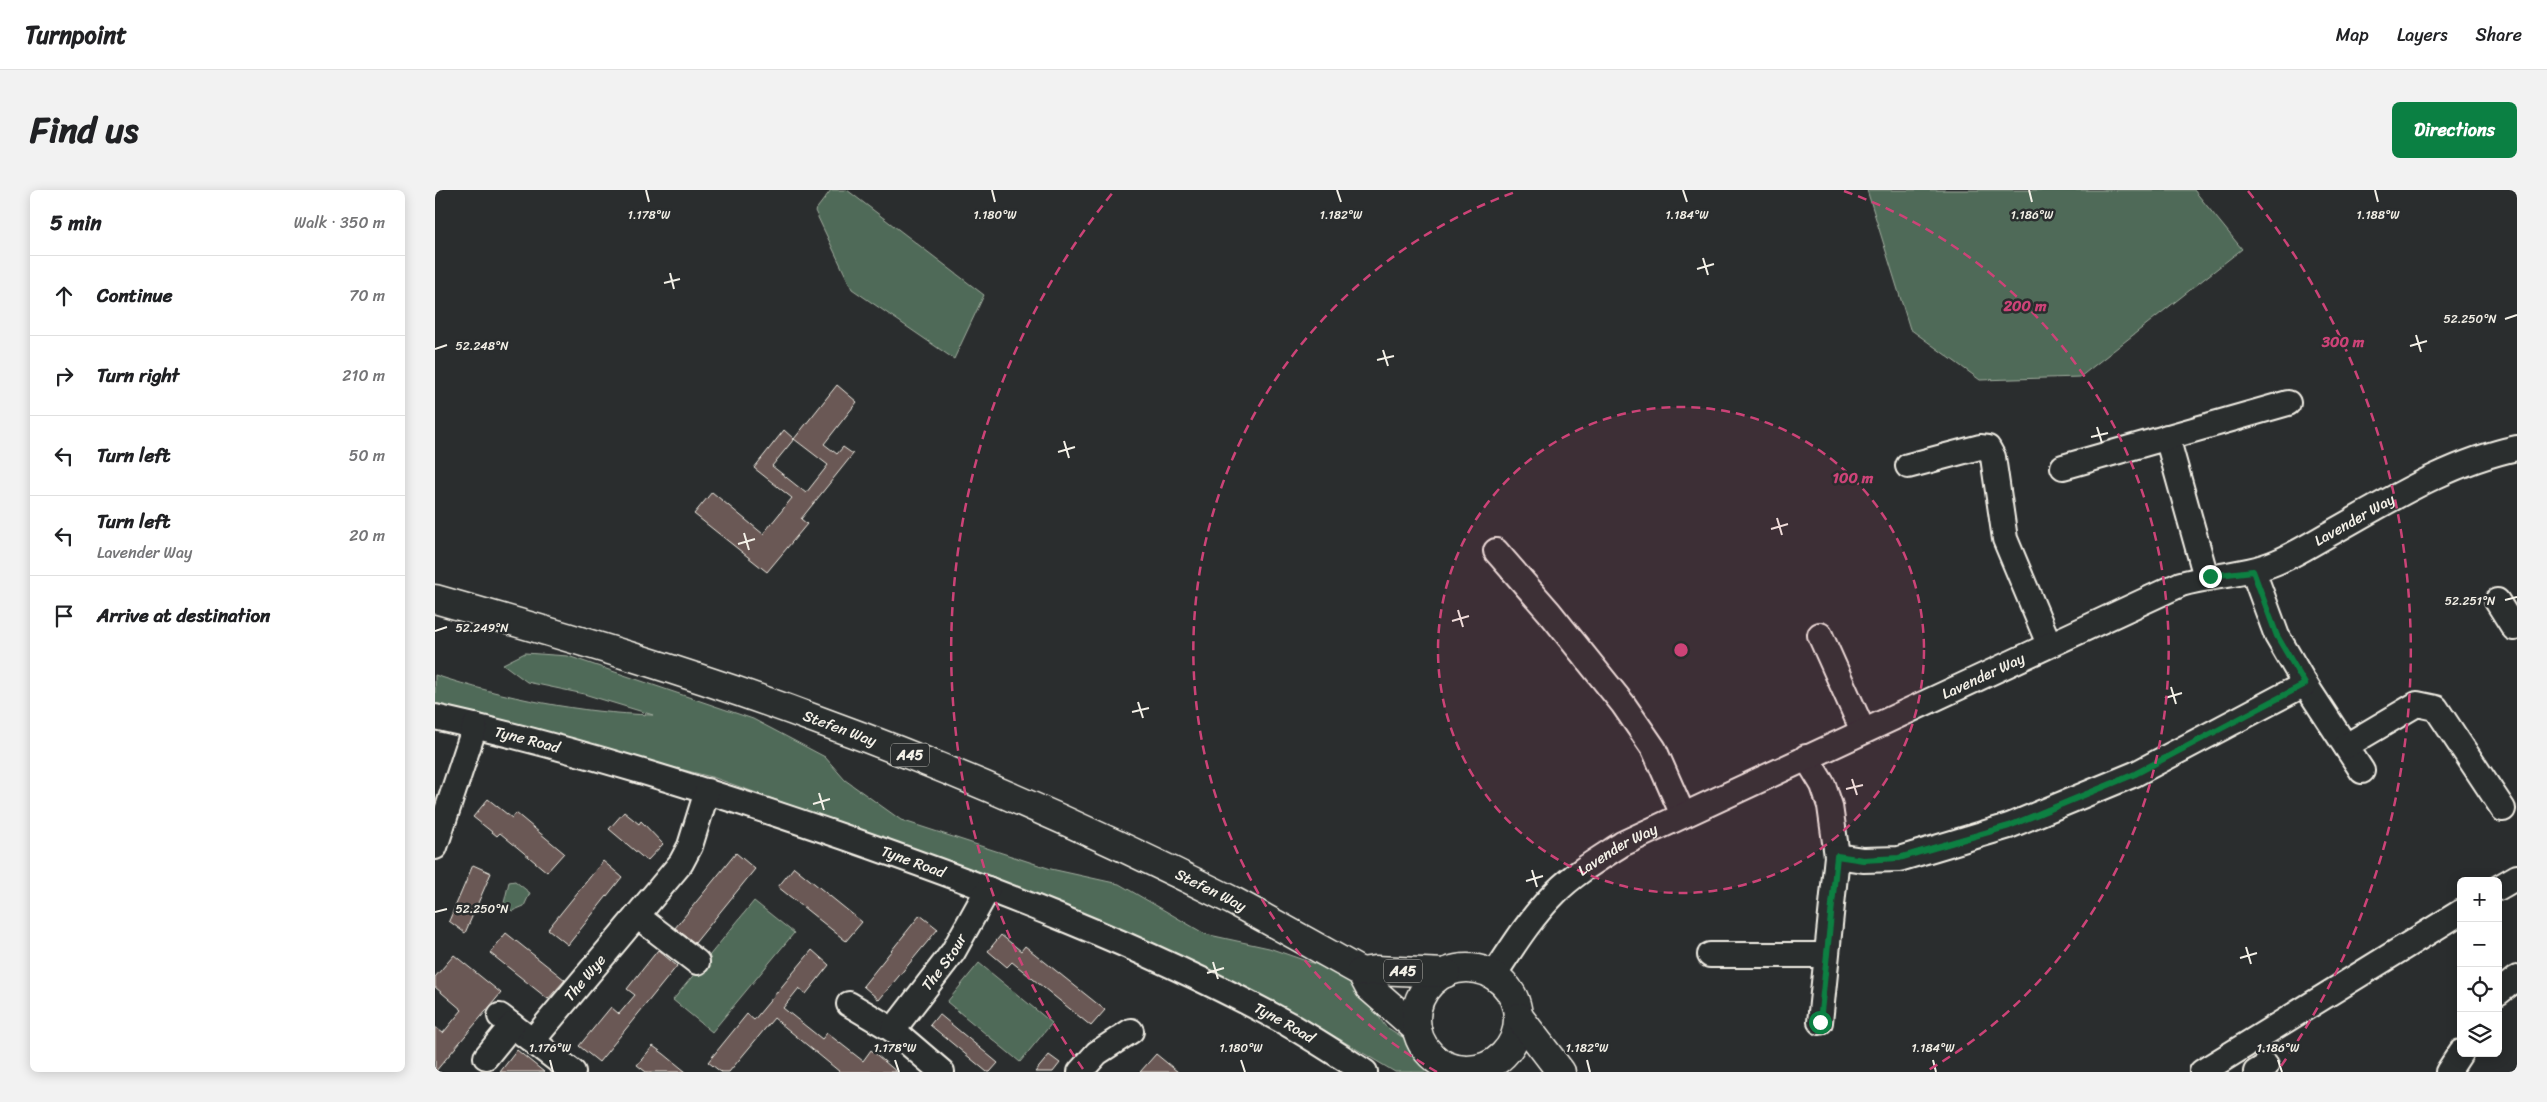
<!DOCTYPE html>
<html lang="en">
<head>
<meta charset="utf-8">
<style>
  :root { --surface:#fff; --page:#f2f2f2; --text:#202124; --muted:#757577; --line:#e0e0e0; --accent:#0b8043 }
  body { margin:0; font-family:Sriracha,sans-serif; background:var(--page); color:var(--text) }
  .controls { position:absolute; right:15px; bottom:15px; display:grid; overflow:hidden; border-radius:8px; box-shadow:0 2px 12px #0003 }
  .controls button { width:45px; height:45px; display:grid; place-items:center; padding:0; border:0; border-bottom:1px solid var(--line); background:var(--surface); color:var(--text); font:25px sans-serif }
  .stop { position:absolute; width:15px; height:15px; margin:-11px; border:4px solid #0b8043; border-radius:50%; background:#fff }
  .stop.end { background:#0b8043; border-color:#fff; box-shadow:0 1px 5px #0008 }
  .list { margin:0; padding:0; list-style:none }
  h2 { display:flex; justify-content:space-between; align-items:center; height:65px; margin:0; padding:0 20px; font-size:21px }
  h2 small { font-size:16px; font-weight:400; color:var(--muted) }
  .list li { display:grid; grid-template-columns:32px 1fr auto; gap:15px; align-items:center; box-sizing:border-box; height:80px; padding:0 20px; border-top:1px solid var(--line) }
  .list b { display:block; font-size:19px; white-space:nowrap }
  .list p { margin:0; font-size:16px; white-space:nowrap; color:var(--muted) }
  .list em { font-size:16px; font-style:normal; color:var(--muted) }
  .icon { flex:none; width:28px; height:28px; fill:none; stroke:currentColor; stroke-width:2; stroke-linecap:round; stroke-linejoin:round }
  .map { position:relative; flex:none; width:2082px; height:882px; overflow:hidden; border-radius:8px }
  header { display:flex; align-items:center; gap:30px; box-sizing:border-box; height:70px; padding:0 25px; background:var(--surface); border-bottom:1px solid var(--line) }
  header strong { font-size:24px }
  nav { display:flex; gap:28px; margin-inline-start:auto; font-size:18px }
  .intro { display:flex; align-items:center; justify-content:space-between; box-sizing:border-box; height:120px; padding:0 30px }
  h1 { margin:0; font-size:35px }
  .button { padding:12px 22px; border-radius:8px; background:var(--accent); color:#fff; font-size:18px; font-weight:700 }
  main { display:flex; gap:30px; padding:0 30px }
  aside { flex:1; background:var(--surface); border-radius:8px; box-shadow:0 2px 12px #0003 }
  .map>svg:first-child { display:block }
  .green { fill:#506a58; stroke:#a2aea0 }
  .building { fill:#6b5955; stroke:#f4f1e8; fill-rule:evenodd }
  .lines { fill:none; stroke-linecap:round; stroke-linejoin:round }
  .minor-casing { stroke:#f4f1e8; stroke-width:28 }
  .highway-casing { stroke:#f4f1e8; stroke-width:31 }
  .minor { stroke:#2a2d2e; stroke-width:24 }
  .highway { stroke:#2a2d2e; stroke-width:28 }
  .route { stroke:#0b8043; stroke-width:6 }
  .ticks { fill:none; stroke:#f4f1e8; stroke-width:2 }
  .ring { fill:none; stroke:#cc4377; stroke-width:2.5; stroke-dasharray:9 6 }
  .labels { text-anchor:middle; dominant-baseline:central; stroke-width:5; stroke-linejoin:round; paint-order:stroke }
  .shield { fill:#2a2d2e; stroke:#b7b6b0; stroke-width:1 }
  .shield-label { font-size:14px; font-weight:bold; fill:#f4f1e8 }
  .street-label { font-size:15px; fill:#f4f1e8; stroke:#2a2d2e }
  .ticks-label { font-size:12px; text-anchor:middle; fill:#f4f1e8; stroke:#2a2d2e; stroke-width:5; stroke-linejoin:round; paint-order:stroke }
  .centre { fill:#cc4377; stroke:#2a2d2e; stroke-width:2.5 }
  .ring-label { font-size:15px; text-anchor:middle; font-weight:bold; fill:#cc4377; stroke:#2a2d2e; stroke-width:5; stroke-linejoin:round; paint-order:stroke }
</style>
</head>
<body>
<header>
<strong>Turnpoint</strong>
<nav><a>Map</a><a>Layers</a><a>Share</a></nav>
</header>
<div class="intro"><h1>Find us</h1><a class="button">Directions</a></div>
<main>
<aside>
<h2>5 min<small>Walk · 350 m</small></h2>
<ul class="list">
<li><svg class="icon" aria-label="ahead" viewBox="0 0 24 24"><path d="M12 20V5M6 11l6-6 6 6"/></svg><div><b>Continue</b></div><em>70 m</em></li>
<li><svg class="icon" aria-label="right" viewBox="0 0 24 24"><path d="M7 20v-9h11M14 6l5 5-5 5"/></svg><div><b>Turn right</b></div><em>210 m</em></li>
<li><svg class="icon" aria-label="left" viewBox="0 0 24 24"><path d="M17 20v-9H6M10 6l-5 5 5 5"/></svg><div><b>Turn left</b></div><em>50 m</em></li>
<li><svg class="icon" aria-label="left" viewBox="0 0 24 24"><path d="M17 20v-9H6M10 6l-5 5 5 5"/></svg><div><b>Turn left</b><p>Lavender Way</p></div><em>20 m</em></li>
<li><svg class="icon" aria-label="arrive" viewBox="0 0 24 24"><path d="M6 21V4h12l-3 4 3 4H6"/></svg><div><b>Arrive at destination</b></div></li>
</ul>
</aside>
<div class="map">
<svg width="2082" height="882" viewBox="0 0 2082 882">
  <rect width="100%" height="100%" fill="#2a2d2e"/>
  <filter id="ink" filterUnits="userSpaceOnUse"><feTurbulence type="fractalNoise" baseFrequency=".02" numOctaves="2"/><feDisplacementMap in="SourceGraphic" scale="10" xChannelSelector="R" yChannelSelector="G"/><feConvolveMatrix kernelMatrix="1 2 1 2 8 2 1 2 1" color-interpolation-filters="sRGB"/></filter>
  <g filter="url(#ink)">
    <g class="green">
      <path d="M 396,0 L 412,0 L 549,105 L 519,169 L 417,99 L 380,21 Z"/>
      <path d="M 1432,0 L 1759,0 L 1807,59 L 1645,187 L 1545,190 L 1475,139 Z"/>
      <path d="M 90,463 L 133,466 L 318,529 L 390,567 L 410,590 L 466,630 L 616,679 L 684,694 L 770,744 L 834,758 L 903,782 L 924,797 L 950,836 L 1022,882 L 960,882 L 874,831 L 722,757 L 455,651 L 280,588 L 0,516 L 0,485 C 70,508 145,523 218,525 L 149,504 L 92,492 L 68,474 Z"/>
      <path d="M 80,691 L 95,703 L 89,716 L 77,721 L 69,713 L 74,692 Z"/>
      <path d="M 319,711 L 359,743 L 277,842 L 238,810 Z"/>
      <path d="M 544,773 L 617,833 L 585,872 L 512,812 Z"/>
    </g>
    <g class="building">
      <path d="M 402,195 L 422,212 L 389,254 L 402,264 L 408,257 L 418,264 L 366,329 L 372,334 L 332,382 L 259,324 L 277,302 L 328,344 L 357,308 L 319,278 L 349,240 L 359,249 ZM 359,249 L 393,275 L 371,303 L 337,276 Z"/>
      <path d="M 53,609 L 77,628 L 81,623 L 129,663 L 112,682 L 65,643 L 62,646 L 38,627 Z"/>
      <path d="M 189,622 L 204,634 L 206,631 L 228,654 L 212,671 L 174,639 Z"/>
      <path d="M 301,663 L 320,679 L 260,753 L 240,738 Z"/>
      <path d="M 168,671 L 187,687 L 133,755 L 113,739 Z"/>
      <path d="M 38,675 L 56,683 L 30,743 L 14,731 Z"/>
      <path d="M 359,677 L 427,732 L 411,751 L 343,697 Z"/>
      <path d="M 485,725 L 503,739 L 444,810 L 428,796 Z"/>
      <path d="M 71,743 L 130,790 L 113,809 L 55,763 Z"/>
      <path d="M 566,745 L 586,761 L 590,756 L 670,820 L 656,836 L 577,772 L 572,777 L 553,761 Z"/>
      <path d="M 223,760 L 242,776 L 164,872 L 144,856 L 176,817 L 184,824 L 200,805 L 192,799 Z"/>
      <path d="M 377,760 L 394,775 L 371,804 L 364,798 L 348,818 L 387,849 L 392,843 L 428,871 L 436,860 L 462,882 L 405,882 L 339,828 L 294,882 L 286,882 L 273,872 L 312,824 L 319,830 Z"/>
      <path d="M 19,765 L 66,803 L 0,882 L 0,837 L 8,843 L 27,820 L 0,797 L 0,787 Z"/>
      <path d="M 504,824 L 563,873 L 555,882 L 552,882 L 495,835 Z"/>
      <path d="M 218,856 L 229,864 L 251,882 L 211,882 L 202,875 Z"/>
      <path d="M 82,860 L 93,869 L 109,882 L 65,882 Z"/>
      <path d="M 721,864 L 743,882 L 705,882 Z"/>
      <path d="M 614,865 L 625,873 L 618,882 L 600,882 Z"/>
    </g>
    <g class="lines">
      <g class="minor-casing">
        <g id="minor">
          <path d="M 1732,247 L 1771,387"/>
          <path d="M 1473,276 L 1545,257 L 1553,258 L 1558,267 L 1570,349 L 1614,454"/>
          <path d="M 1628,277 L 1853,213"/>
          <path d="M 1061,361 L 1115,423 L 1188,514 L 1219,559 L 1248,625"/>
          <path d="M 1818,381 L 1842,446 L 1870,494 L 1927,581"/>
          <path d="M 2062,411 L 2079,438 L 2082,436"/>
          <path d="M 1385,445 L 1428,541"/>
          <path id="s1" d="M 0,527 C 139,558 275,601 409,647 C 561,700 712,757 853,834 C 879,849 905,866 930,882"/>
          <path d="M 1911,556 L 1982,514 L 2001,518 L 2068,619"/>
          <path d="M 1371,567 L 1388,595 L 1395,616 L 1402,666 L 1385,832"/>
          <path d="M 0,657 L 40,536"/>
          <path d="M 1402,666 L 1428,670 L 1464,669 L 1574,636 L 1700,584 L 1870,494"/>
          <path d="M 2063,698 L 2082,687"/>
          <path d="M 202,726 L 262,772"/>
          <path d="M 1275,765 L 1391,765"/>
          <path id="s2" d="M 1059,785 C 1078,756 1096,727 1121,702 C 1140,683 1164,669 1187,654 L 1746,394 C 1778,385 1812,385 1842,372 C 1861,364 1878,353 1896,343 C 1955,310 2015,272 2082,258"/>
          <path d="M 2063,803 L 2082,788"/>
          <path d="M 414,814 L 458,840 L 507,882"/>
          <path d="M 65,826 L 138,882"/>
          <path id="s3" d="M 458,840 L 518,762 L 553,699"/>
          <path id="s4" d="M 98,850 L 246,673 L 255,656 L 272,601"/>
          <path d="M 51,867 L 77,835"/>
          <path d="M 645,882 L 662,863 L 696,841"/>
          <path d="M 1767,882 L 2026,722"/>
          <path d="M 1821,882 L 1831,876"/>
          <path d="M 2013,882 L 2026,862"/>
        </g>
      </g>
      <g class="highway-casing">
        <g id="highway">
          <path id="s5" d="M 0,409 C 131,446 261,484 388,532 C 528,583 665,644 798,711 C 841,734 883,758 926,782 L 934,797 L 982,839"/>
          <circle cx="1032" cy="829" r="51"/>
          <path d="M 926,782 L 940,780 L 1011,783"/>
          <path d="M 1084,827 L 1126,882"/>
        </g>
      </g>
      <use href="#minor" class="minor"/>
      <use href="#highway" class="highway"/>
    </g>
  </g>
  <g class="lines" filter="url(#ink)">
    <path class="route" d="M 1385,832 L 1402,666 L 1428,670 L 1464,668 L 1574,636 L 1700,584 L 1870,494 L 1842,446 L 1818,381 L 1775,386"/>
  </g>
  <path class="ticks" d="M 211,0 L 214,12M 557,0 L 560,12M 902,0 L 906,12M 1248,0 L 1252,12M 1594,0 L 1597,12M 1940,0 L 1943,12M 1268,68 L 1273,85M 1262,79 L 1279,74M 235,83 L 239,99M 229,93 L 245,89M 2070,129 L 2082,125M 1981,145 L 1986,162M 1975,156 L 1992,151M 0,159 L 12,155M 948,160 L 953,176M 942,170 L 959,166M 1662,237 L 1667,253M 1656,247 L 1673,243M 629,251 L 634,268M 623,262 L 640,257M 1342,328 L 1347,345M 1336,339 L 1353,334M 309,343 L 314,360M 303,354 L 320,349M 2070,410 L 2082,407M 1023,420 L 1028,437M 1017,431 L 1034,426M 0,441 L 12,437M 1736,497 L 1741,514M 1730,508 L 1747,503M 703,512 L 708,528M 697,522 L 714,518M 1417,589 L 1422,605M 1411,599 L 1428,595M 384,603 L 389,620M 378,614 L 395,609M 1097,680 L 1102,697M 1091,691 L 1108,686M 0,722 L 12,719M 1811,757 L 1816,774M 1805,768 L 1822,763M 778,772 L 783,789M 772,783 L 789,778M 115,870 L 118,882M 460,870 L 464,882M 806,870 L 810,882M 1152,870 L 1155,882M 1498,870 L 1501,882M 1843,870 L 1847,882"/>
  <circle cx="1246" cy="460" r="243" fill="#cc4377" fill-opacity=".12"/>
  <g class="ring">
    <circle cx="1246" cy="460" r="243"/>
    <path d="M1002 882A487 487 0 0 1 1083 1M1409 1A487 487 0 0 1 1490 882"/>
    <path d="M648 879A730 730 0 0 1 679 1M1813 1A730 730 0 0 1 1844 879"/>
  </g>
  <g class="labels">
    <g class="shield">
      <rect x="456" y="553.5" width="38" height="23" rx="4"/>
      <rect x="949" y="769.5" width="38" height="23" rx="4"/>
    </g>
    <g class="shield-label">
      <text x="475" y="565">A45</text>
      <text x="968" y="781">A45</text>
    </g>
    <g class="street-label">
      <text stroke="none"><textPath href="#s2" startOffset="989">Lavender Way</textPath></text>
      <text stroke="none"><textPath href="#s2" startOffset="584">Lavender Way</textPath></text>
      <text stroke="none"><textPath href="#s5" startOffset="425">Stefen Way</textPath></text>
      <text stroke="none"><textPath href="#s1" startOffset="95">Tyne Road</textPath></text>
      <text stroke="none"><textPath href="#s2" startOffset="179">Lavender Way</textPath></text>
      <text stroke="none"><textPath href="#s1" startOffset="500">Tyne Road</textPath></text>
      <text stroke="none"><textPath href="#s5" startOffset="830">Stefen Way</textPath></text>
      <text stroke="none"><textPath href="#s3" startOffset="85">The Stour</textPath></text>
      <text stroke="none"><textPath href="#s4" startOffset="81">The Wye</textPath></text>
      <text stroke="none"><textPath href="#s1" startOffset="905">Tyne Road</textPath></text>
    </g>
  </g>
  <g class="ticks-label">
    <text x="214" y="29">1.178°W</text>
    <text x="560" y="29">1.180°W</text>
    <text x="906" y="29">1.182°W</text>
    <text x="1252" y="29">1.184°W</text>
    <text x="1597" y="29">1.186°W</text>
    <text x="1943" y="29">1.188°W</text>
    <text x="2035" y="133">52.250°N</text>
    <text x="47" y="160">52.248°N</text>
    <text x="2035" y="415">52.251°N</text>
    <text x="47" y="442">52.249°N</text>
    <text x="47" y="723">52.250°N</text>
    <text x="115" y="862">1.176°W</text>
    <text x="460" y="862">1.178°W</text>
    <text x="806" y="862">1.180°W</text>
    <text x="1152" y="862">1.182°W</text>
    <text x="1498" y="862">1.184°W</text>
    <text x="1843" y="862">1.186°W</text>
  </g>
  <circle cx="1246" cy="460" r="8" class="centre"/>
  <g class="ring-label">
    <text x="1590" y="121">200 m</text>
    <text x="1908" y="157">300 m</text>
    <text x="1418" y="293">100 m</text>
  </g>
</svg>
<div class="controls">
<button>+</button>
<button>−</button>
<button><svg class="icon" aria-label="locate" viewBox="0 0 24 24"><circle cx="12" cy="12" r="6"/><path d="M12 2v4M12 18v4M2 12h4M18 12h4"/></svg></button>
<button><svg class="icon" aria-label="layers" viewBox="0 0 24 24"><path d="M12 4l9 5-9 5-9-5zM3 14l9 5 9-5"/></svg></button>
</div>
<div class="stop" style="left:1385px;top:832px"></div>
<div class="stop end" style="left:1775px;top:386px"></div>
</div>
</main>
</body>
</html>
